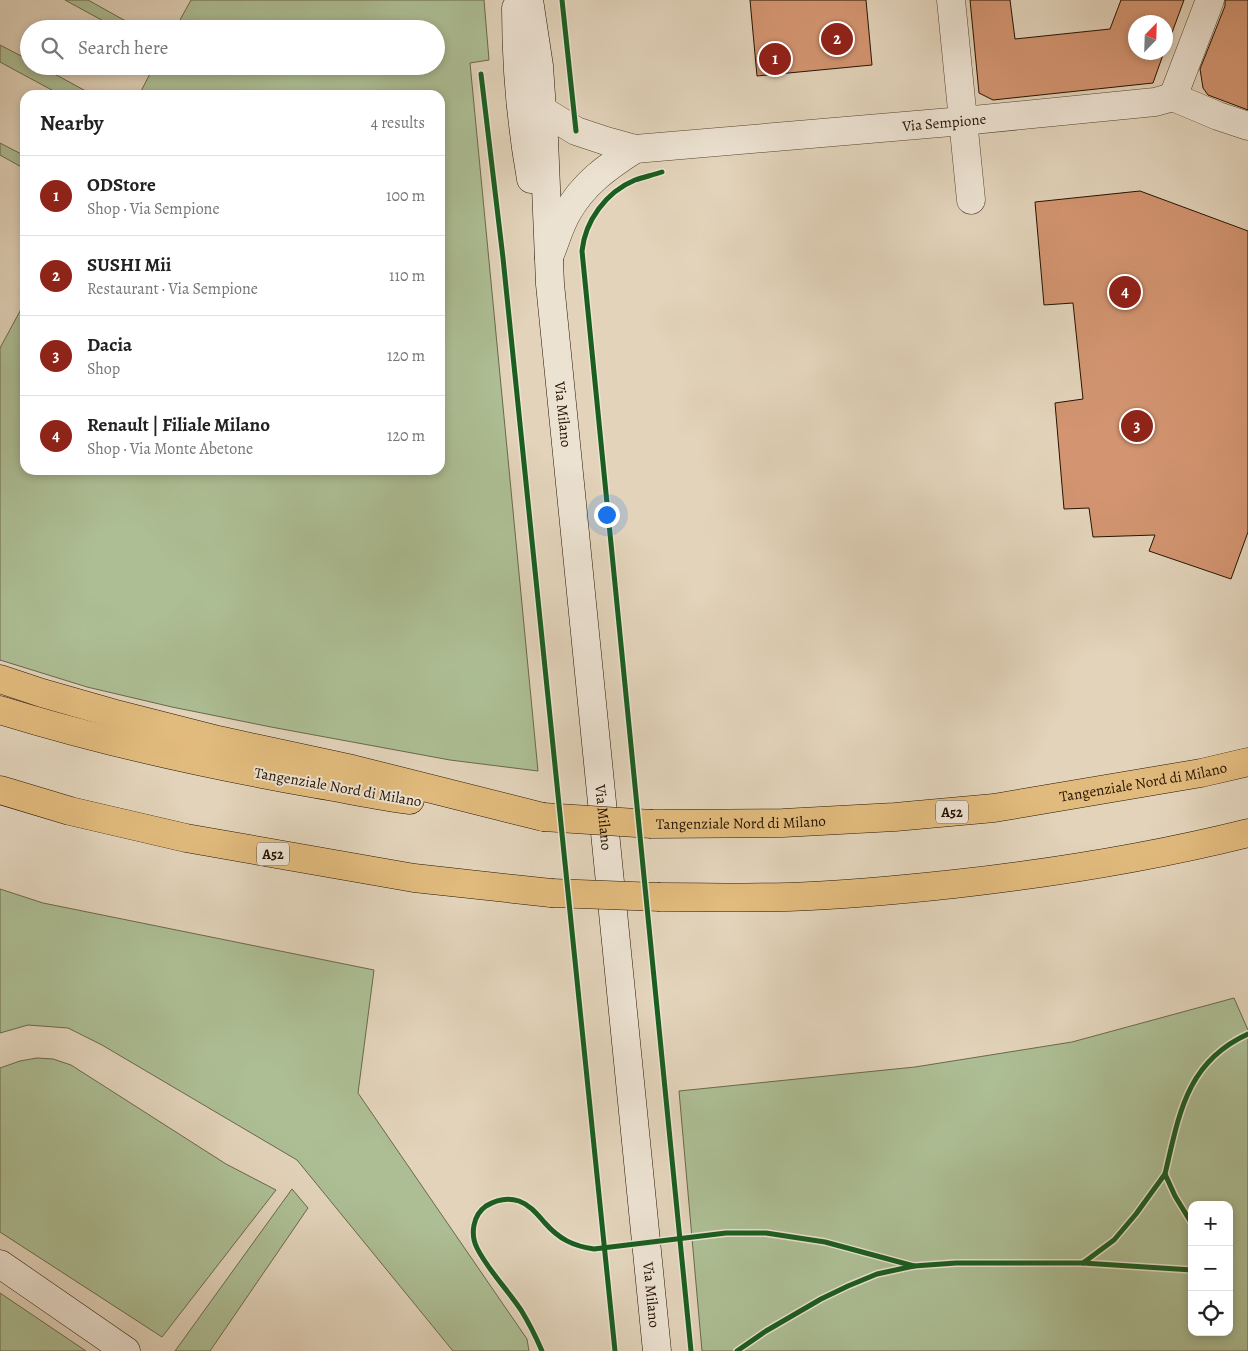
<!DOCTYPE html>
<html lang="en">
<head>
<meta charset="utf-8">
<style>
  :root { --surface:#fff; --page:#f6f6f6; --text:#222; --muted:#767676; --line:#e0e0e0; --accent:#8f2418 }
  body { margin:0; font-family:Alegreya,serif; background:var(--page); color:var(--text) }
  .controls { position:absolute; right:15px; bottom:15px; display:grid; overflow:hidden; border-radius:10px; box-shadow:0 2px 8px #0003 }
  .controls button { width:45px; height:45px; display:grid; place-items:center; padding:0; border:0; border-bottom:1px solid var(--line); background:var(--surface); color:var(--text); font:25px sans-serif }
  .compass { position:absolute; left:1128px; top:15px; width:45px; height:45px; border-radius:50%; background:var(--surface); box-shadow:0 2px 8px #0003; rotate:23deg }
  .you { position:absolute; left:606px; top:514px; width:18px; height:18px; margin:-12px; border:4px solid #fff; border-radius:50%; background:#1a73e8; box-shadow:0 0 0 8px #1a73e833 }
  .badge { display:grid; place-items:center; width:32px; height:32px; border-radius:50%; background:var(--accent); color:#fff; font-size:16px; font-weight:700 }
  .pin { position:absolute; translate:-50% -50%; border:2px solid #fff; box-shadow:0 1px 5px #0006 }
  .list { margin:0; padding:0; list-style:none }
  h2 { display:flex; justify-content:space-between; align-items:center; height:65px; margin:0; padding:0 20px; font-size:21px }
  h2 small { font-size:16px; font-weight:400; color:var(--muted) }
  .list li { display:grid; grid-template-columns:32px 1fr auto; gap:15px; align-items:center; box-sizing:border-box; height:80px; padding:0 20px; border-top:1px solid var(--line) }
  .list b { display:block; font-size:19px; white-space:nowrap }
  .list p { margin:0; font-size:16px; white-space:nowrap; color:var(--muted) }
  .list em { font-size:16px; font-style:normal; color:var(--muted) }
  .icon { flex:none; width:28px; height:28px; fill:none; stroke:currentColor; stroke-width:2; stroke-linecap:round; stroke-linejoin:round }
  .map { position:relative; flex:none; width:1248px; height:1351px; overflow:hidden }
  .search { position:absolute; background:var(--surface); box-shadow:0 2px 8px #0003; left:20px; top:20px; width:425px; height:55px; display:flex; align-items:center; gap:12px; box-sizing:border-box; padding:0 18px; border-radius:28px; color:var(--muted); font-size:19px }
  .panel { position:absolute; background:var(--surface); box-shadow:0 2px 8px #0003; left:20px; top:90px; width:425px; height:385px; border-radius:15px }
  .map>svg:first-child { display:block }
  .green { fill:#adbe94; stroke:#6a684a; fill-rule:evenodd }
  .building { fill:#d39571; stroke:#261300 }
  .lines { fill:none; stroke-linecap:round; stroke-linejoin:round }
  .street-casing { stroke:#55432e; stroke-width:29 }
  .secondary-casing { stroke:#261300; stroke-width:29 }
  .highway-casing { stroke:#261300; stroke-width:29 }
  .street { stroke:#ece2d2; stroke-width:28 }
  .secondary { stroke:#ece2d2; stroke-width:28 }
  .highway { stroke:#e1ba7d; stroke-width:28 }
  .highway-bridge-casing { stroke:#261300; stroke-width:29; stroke-linecap:butt }
  .highway-bridge { stroke:#e1ba7d; stroke-width:28 }
  .cycleway-casing { stroke:#ece2d2; stroke-width:8 }
  .cycleway { stroke:#1b5e20; stroke-width:5 }
  .labels { text-anchor:middle; dominant-baseline:central; stroke-width:4; stroke-linejoin:round; paint-order:stroke }
  .shield { fill:#ece2d2; stroke:#61513f; stroke-width:1 }
  .shield-label { font-size:14px; font-weight:bold; fill:#261300 }
  .street-label { font-size:15px; fill:#261300; stroke:#ece2d2 }
</style>
</head>
<body>
<div class="map">
<svg width="1248" height="1351" viewBox="0 0 1248 1351">
  <rect width="100%" height="100%" fill="#e2d3ba"/>
  <filter id="stains"><feTurbulence type="fractalNoise" baseFrequency=".004" numOctaves="4"/><feColorMatrix values="0 0 0 0 .2 0 0 0 0 .09 0 0 0 0 .02 0 0 0 .5 -.17"/></filter>
  <radialGradient id="worn" r=".72"><stop offset=".6" stop-color="#630" stop-opacity="0"/><stop offset="1" stop-color="#630" stop-opacity=".3"/></radialGradient>
  <g class="green">
    <path d="M 65,0 L 88,0 L 140,29 L 118,29 Z"/>
    <path d="M 191,0 L 484,0 L 489,60 L 470,63 L 538,771 L 450,760 L 271,727 L 172,707 L 87,687 L 0,660 L 0,348 L 25,302 L 25,470 L 440,470 L 440,95 L 139,95 L 154,66 L 436,66 L 436,29 L 175,29 Z"/>
    <path d="M 0,45 L 29,60 L 29,66 L 40,66 L 93,95 L 61,95 L 0,62 Z"/>
    <path d="M 0,143 L 25,156 L 25,169 L 0,155 Z"/>
    <path d="M 0,889 L 43,903 L 374,970 L 358,1093 L 527,1339 L 529,1351 L 453,1351 L 297,1160 L 102,1045 L 68,1028 L 28,1025 L 0,1033 Z"/>
    <path d="M 1234,998 L 1248,1030 L 1248,1351 L 702,1351 L 679,1091 L 915,1067 L 1072,1042 ZM 1192,1205 L 1229,1205 L 1229,1332 L 1192,1332 Z"/>
    <path d="M 37,1058 L 53,1059 L 71,1065 L 226,1164 L 276,1190 L 162,1337 L 0,1232 L 0,1068 L 20,1061 Z"/>
    <path d="M 292,1189 L 308,1208 L 210,1351 L 175,1351 Z"/>
    <path d="M 0,1293 L 86,1351 L 0,1351 Z"/>
  </g>
  <g class="building">
    <path d="M 750,0 L 866,0 L 872,65 L 757,76 Z"/>
    <path d="M 970,0 L 1010,0 L 1015,39 L 1110,29 L 1121,0 L 1184,0 L 1166,49 L 1166,22 L 1136,22 L 1136,52 L 1164,52 L 1153,83 L 993,100 L 979,93 Z"/>
    <path d="M 1225,0 L 1248,0 L 1248,110 L 1208,95 L 1203,88 L 1200,69 L 1225,6 Z"/>
    <path d="M 1140,191 L 1248,231 L 1248,532 L 1231,579 L 1149,551 L 1155,535 L 1093,537 L 1089,508 L 1064,509 L 1055,403 L 1083,399 L 1073,303 L 1044,305 L 1035,202 Z"/>
  </g>
  <g class="lines">
    <g class="street-casing">
      <g id="street">
        <path d="M 951,0 L 971,200"/>
        <path d="M 1173,97 L 1210,0"/>
        <path id="s1" d="M 542,110 L 576,131 L 606,141 L 635,149 L 963,121 L 1155,102 L 1173,97 L 1218,116 L 1248,126"/>
        <path d="M 549,257 C 555,243 559,227 567,213 C 583,184 607,167 635,149"/>
      </g>
    </g>
    <g class="secondary-casing">
      <g id="secondary">
        <path id="s2" d="M 529,0 L 539,66 L 544,139 L 550,284 L 657,1351"/>
        <path d="M 516,8 C 516,66 521,123 531,179"/>
        <path d="M 0,1264 L 126,1351"/>
      </g>
    </g>
    <g class="highway-casing">
      <g id="highway">
        <path d="M 0,679 L 42,693 L 112,713 L 218,740 L 352,769 L 543,817"/>
        <path d="M 0,710 C 103,742 209,765 316,784 C 347,789 378,796 410,800"/>
        <path d="M 0,790 L 70,811 L 186,838 L 414,878 L 551,893"/>
        <path id="s3" d="M 652,824 L 783,823 L 895,817 L 994,808 L 1201,773 L 1248,762"/>
        <path d="M 660,897 C 702,897 745,898 788,897 C 843,895 899,890 954,884 C 1052,873 1152,857 1248,833"/>
      </g>
    </g>
    <use href="#street" class="street"/>
    <use href="#secondary" class="secondary"/>
    <use href="#highway" class="highway"/>
    <g class="highway-bridge-casing">
      <g id="highway-bridge">
        <path d="M 543,817 L 652,824"/>
        <path d="M 551,893 L 660,897"/>
      </g>
    </g>
    <use href="#highway-bridge" class="highway-bridge"/>
    <g class="cycleway-casing">
      <g id="cycleway">
        <path d="M 562,0 L 576,131"/>
        <path d="M 481,74 L 503,258 L 615,1351"/>
        <path d="M 662,172 C 653,175 644,177 635,180 C 606,192 585,221 582,251 L 691,1351"/>
        <path d="M 1165,1174 C 1179,1115 1186,1062 1248,1034"/>
        <path d="M 1083,1263 L 1114,1240 L 1136,1214 L 1165,1174 L 1175,1196 L 1192,1224"/>
        <path d="M 542,1351 C 536,1337 529,1323 521,1310 C 507,1289 488,1270 477,1248 C 470,1234 473,1215 486,1206 C 496,1200 507,1197 519,1201 C 530,1205 537,1214 545,1223 C 559,1239 573,1246 594,1249 L 726,1233 L 766,1233 L 825,1242 L 914,1266"/>
        <path d="M 737,1351 L 766,1331 L 821,1299 L 848,1286 L 877,1274 L 914,1266 L 956,1263 L 1083,1263 L 1192,1270"/>
      </g>
    </g>
    <use href="#cycleway" class="cycleway"/>
  </g>
  <g class="labels">
    <g class="shield">
      <rect x="936" y="800.5" width="32" height="23" rx="4"/>
      <rect x="257" y="842.5" width="32" height="23" rx="4"/>
    </g>
    <g class="shield-label">
      <text x="952" y="812">A52</text>
      <text x="273" y="854">A52</text>
    </g>
    <g class="street-label">
      <text stroke="none"><textPath href="#s1" startOffset="412">Via Sempione</textPath></text>
      <text stroke="none"><textPath href="#s2" startOffset="416">Via Milano</textPath></text>
      <text stroke="none"><textPath href="#s3" startOffset="494">Tangenziale Nord di Milano</textPath></text>
      <text transform="translate(338 787) rotate(10)">Tangenziale Nord di Milano</text>
      <text stroke="none"><textPath href="#s2" startOffset="821">Via Milano</textPath></text>
      <text stroke="none"><textPath href="#s3" startOffset="89">Tangenziale Nord di Milano</textPath></text>
      <text stroke="none"><textPath href="#s2" startOffset="1301">Via Milano</textPath></text>
    </g>
  </g>
  <rect width="100%" height="100%" filter="url(#stains)"/>
  <rect width="100%" height="100%" fill="url(#worn)"/>
</svg>
<div class="controls">
<button>+</button>
<button>−</button>
<button><svg class="icon" aria-label="locate" viewBox="0 0 24 24"><circle cx="12" cy="12" r="6"/><path d="M12 2v4M12 18v4M2 12h4M18 12h4"/></svg></button>
</div>
<svg class="compass" viewBox="-18 -18 36 36"><path d="M0-13l5 13h-10z" fill="#e53935"/><path d="M0 13l5-13h-10z" fill="#767676"/></svg>
<div class="you"></div>
<div class="pin badge" style="left:775px;top:59px">1</div>
<div class="pin badge" style="left:837px;top:39px">2</div>
<div class="pin badge" style="left:1137px;top:426px">3</div>
<div class="pin badge" style="left:1125px;top:292px">4</div>
<div class="search"><svg class="icon" aria-label="search" viewBox="0 0 24 24"><circle cx="10" cy="10" r="6"/><path d="M15 15l6 6"/></svg>Search here</div>
<section class="panel">
<h2>Nearby<small>4 results</small></h2>
<ul class="list">
<li><span class="badge">1</span><div><b>ODStore</b><p>Shop · Via Sempione</p></div><em>100 m</em></li>
<li><span class="badge">2</span><div><b>SUSHI Mii</b><p>Restaurant · Via Sempione</p></div><em>110 m</em></li>
<li><span class="badge">3</span><div><b>Dacia</b><p>Shop</p></div><em>120 m</em></li>
<li><span class="badge">4</span><div><b>Renault | Filiale Milano</b><p>Shop · Via Monte Abetone</p></div><em>120 m</em></li>
</ul>
</section>
</div>
</body>
</html>
